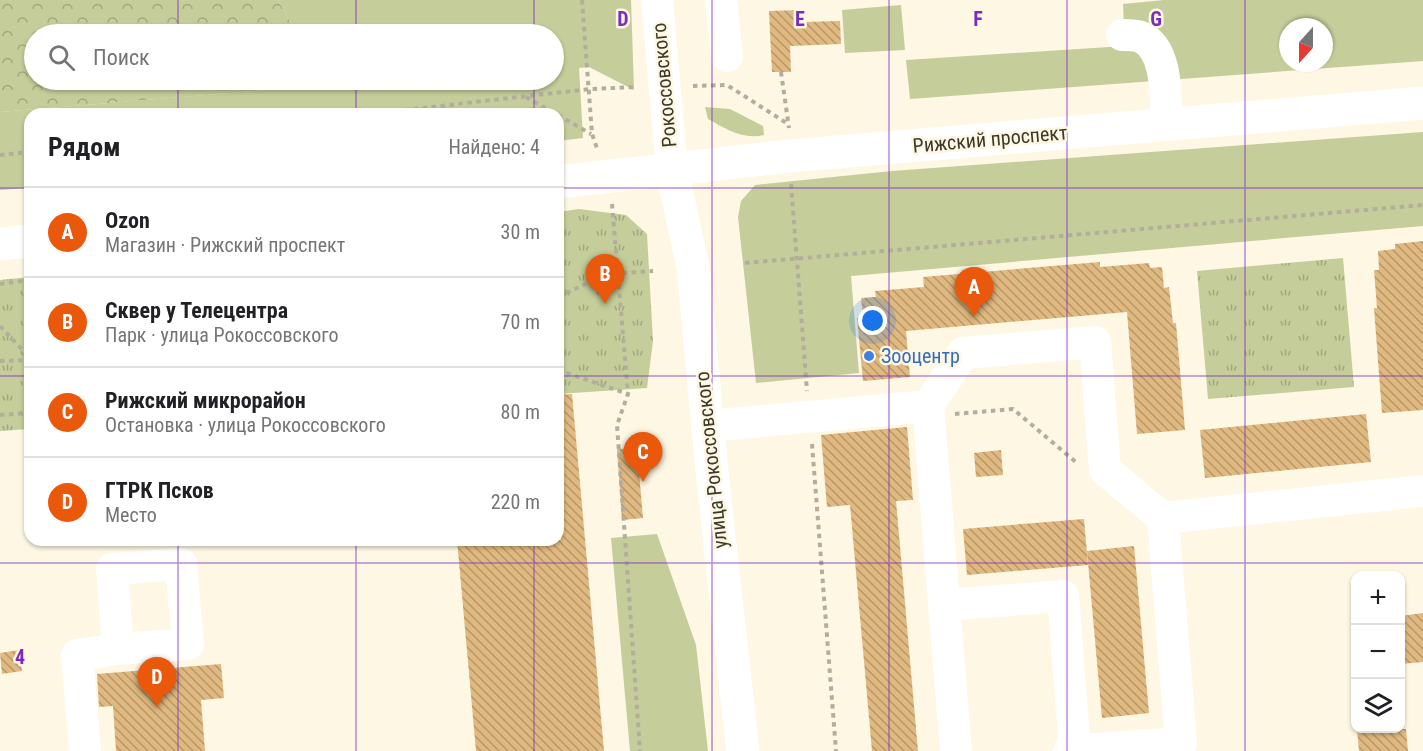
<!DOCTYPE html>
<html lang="ru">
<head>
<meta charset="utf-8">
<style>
  :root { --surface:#fff; --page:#f2f2f2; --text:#202124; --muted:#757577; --line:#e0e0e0; --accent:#ea580c }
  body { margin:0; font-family:"Roboto Condensed",sans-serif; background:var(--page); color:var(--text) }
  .controls { position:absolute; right:18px; bottom:18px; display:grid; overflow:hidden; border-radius:12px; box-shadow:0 2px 4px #0004 }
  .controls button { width:54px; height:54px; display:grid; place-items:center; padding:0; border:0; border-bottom:2px solid var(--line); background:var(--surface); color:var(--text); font:30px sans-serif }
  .compass { position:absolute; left:1279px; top:18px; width:54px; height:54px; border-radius:50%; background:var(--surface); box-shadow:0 2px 4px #0004; rotate:201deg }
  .you { position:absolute; left:873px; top:321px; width:21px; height:21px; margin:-15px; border:4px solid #fff; border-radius:50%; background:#1a73e8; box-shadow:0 0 0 9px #1a73e833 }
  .badge { display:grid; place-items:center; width:39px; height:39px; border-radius:50%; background:var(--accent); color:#fff; font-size:20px; font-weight:700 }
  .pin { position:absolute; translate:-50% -50px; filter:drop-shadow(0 2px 3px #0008) }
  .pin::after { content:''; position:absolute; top:32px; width:21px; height:18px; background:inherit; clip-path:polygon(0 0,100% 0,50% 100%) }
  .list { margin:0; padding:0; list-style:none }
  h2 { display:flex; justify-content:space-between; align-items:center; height:78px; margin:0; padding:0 24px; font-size:26px }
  h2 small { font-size:20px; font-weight:400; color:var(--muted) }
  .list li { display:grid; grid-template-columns:39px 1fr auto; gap:18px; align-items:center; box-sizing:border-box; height:90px; padding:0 24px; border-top:2px solid var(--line) }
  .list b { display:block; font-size:22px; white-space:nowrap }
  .list p { margin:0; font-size:20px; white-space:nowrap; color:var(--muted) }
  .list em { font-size:20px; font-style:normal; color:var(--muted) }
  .icon { flex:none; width:33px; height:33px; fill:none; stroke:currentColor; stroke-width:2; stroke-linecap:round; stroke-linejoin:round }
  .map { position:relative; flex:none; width:1423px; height:751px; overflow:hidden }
  .search { position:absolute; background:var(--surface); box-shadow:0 2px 4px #0004; left:24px; top:24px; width:540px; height:66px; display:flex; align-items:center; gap:15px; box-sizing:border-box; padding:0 21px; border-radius:33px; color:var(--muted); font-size:22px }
  .panel { position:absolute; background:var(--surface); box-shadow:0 2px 4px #0004; left:24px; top:108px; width:540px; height:438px; border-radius:18px }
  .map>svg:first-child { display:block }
  .grass { fill:#c5cd9a; fill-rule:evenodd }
  .forest { fill:url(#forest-crowns) }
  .park { fill:url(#park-tufts) }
  .building { fill:url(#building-back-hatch) }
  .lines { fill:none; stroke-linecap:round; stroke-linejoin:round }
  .path { stroke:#b3ae9c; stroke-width:4; stroke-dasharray:4.5 4.5; stroke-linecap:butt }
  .minor { stroke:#fff; stroke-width:32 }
  .major { stroke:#fff; stroke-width:33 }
  .highway { stroke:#fff; stroke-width:33 }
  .grid { fill:none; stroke:#7b2cbf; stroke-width:1.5; stroke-opacity:0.55 }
  .shop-dot { fill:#3f7fe0; stroke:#fdf7e3; stroke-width:2 }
  .labels { text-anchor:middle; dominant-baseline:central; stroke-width:5; stroke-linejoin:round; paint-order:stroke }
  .street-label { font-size:20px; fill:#3c382a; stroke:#fdf7e3 }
  .shop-label { font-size:20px; fill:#366cbe; stroke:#fdf7e3; text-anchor:start }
  .grid-label { font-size:20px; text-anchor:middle; font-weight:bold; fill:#7b2cbf; stroke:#fdf7e3; stroke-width:5; stroke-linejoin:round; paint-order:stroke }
</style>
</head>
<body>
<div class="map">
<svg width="1423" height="751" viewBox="0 0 1423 751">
  <defs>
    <pattern id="forest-crowns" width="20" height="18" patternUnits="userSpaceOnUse" patternTransform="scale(1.5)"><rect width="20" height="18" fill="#c5cd9a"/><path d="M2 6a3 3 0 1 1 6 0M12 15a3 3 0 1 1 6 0" fill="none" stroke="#a1a77e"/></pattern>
    <pattern id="park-tufts" width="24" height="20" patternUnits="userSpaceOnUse" patternTransform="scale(1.5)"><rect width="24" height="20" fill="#c5cd9a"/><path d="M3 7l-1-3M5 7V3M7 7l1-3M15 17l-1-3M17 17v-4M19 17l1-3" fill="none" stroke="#a1a77e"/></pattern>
    <pattern id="building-back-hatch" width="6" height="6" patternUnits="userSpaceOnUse" patternTransform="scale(1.5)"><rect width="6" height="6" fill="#e0b980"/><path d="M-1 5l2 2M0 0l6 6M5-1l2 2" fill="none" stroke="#b79769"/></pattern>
  </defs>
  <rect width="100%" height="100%" fill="#fdf7e3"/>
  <g class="grass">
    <path d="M 278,0 L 631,0 L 634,90 L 589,67 L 579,68 L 583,138 L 558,141 L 558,114 L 30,114 L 30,188 L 0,190 L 0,112 L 351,83 L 348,80 L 554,80 L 554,34 L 297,34 Z"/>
    <path d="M 1164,0 L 1423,0 L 1423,61 L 910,99 L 906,60 L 1125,46 L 1123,4 ZM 1288,27 L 1324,27 L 1324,63 L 1288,63 Z"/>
    <path d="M 901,5 L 905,50 L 845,53 L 842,10 Z"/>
    <path d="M 705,107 L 730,109 L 763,126 L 764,135 C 743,140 726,129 708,119 Z"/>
    <path d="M 1423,132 L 1423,226 L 851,276 L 859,373 L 756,383 L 738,217 L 741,201 L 755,185 L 892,171 Z"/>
    <path d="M 657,534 L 696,645 L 708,751 L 630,751 L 611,538 Z"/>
  </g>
  <path class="forest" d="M 0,0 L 278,0 L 297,34 L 34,34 L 34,80 L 348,80 L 352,83 L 0,112 Z"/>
  <g class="park">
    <path d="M 579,209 L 626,215 L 647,234 L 653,341 L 647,388 L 558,394 L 558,212 Z"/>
    <path d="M 1343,258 L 1354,387 L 1208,399 L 1197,271 Z"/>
    <path d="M 30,277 L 30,429 L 0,431 L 0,280 Z"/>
  </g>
  <g class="building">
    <path d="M 802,10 L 802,22 L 840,21 L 841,44 L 790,46 L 791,72 L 772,72 L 769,11 Z"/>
    <path d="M 1423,241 L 1423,410 L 1382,413 L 1374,308 L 1377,308 L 1374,270 L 1379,270 L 1378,251 L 1395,249 L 1395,244 Z"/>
    <path d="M 1100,262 L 1100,267 L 1149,263 L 1150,268 L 1162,267 L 1164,288 L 1169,287 L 1173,323 L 1176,323 L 1185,430 L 1137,434 L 1127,312 L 906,331 L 910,377 L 863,381 L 857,318 L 863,317 L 861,298 L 876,297 L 875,291 L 924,287 L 923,277 Z"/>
    <path d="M 572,394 L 604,751 L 476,751 L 457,540 L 561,540 L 558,508 L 558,395 Z"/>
    <path d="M 1366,414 L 1371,462 L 1205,478 L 1200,430 Z"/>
    <path d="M 907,427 L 913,500 L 896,501 L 918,751 L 872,751 L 850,505 L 827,507 L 821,435 Z"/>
    <path d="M 637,448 L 643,518 L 622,520 L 617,449 Z"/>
    <path d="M 1001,450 L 1003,475 L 976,477 L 974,453 Z"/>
    <path d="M 1084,519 L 1088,565 L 967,575 L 963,529 Z"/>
    <path d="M 1134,546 L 1149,713 L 1102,718 L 1087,551 Z"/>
    <path d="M 1423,613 L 1423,662 L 1401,664 L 1401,616 Z"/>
    <path d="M 19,650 L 22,671 L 2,674 L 0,653 Z"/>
    <path d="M 221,664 L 224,698 L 201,700 L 205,751 L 116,751 L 113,706 L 99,707 L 97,674 Z"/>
    <path d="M 1357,729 L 1406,729 L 1408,751 L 1359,751 Z"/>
  </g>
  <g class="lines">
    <g class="path">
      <path d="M 582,0 L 592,134 L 598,151"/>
      <path d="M 781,72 L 789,128"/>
      <path d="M 693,86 L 727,85 L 788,124"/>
      <path d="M 526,97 L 556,114"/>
      <path d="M 369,114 L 590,89 L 637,87"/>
      <path d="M 558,115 L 591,134"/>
      <path d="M 0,155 L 30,152"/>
      <path d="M 791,184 L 807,391"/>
      <path d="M 612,204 L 628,394 L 617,425 L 640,751"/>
      <path d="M 745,263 L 1423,205"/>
      <path d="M 0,284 L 30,280"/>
      <path d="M 558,297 L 617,269 L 624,273 L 653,271"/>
      <path d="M 0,326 L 30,358"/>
      <path d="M 0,361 L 30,360"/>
      <path d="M 558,370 L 628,394"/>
      <path d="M 955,414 L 1013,409 L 1077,463"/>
      <path d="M 0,415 L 30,413"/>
      <path d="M 812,444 L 836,751"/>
    </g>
    <g class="minor">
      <path d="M 657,0 L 672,170"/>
      <path d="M 721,0 L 727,56"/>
      <path d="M 1122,35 C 1128,35 1136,35 1141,37 C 1169,50 1165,99 1167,125"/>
      <path d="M 707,426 L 928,406"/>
      <path d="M 1163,518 L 1423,491"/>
      <path d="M 181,564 L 188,644 L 118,649 L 112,569 Z"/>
      <path d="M 944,605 L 1063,596 L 1075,751"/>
      <path d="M 85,751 L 77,655 L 118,649"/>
      <path d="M 956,751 L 928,406 L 963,353 L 1095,342 L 1105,470 L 1163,518 L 1181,743 L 1069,751"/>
    </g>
    <path class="major" d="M 672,170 L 693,267 L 713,482 L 743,751"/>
    <g class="highway">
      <path d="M 558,182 L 790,156 L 1423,103"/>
      <path d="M 0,244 L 30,241"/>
    </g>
  </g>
  <path class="grid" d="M 178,0 L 178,34M 356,0 L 356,34M 534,0 L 534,34M 712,0 L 712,751M 889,0 L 889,751M 1067,0 L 1067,751M 1245,0 L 1245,751M 178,80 L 178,114M 356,80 L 356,114M 534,80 L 534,114M 0,188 L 30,188M 558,188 L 1423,188M 0,376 L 30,376M 558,376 L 1423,376M 178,540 L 178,751M 356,540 L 356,751M 534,540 L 534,751M 0,563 L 1423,563"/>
  <circle class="shop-dot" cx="869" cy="356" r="6"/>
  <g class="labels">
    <g class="street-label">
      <text transform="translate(664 85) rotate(-95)">Рокоссовского</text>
      <text transform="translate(990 139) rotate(-5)">Рижский проспект</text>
      <text transform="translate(711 460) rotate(-96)">улица Рокоссовского</text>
    </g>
    <g class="shop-label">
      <text x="881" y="356">Зооцентр</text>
    </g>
  </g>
  <g class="grid-label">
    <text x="623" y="26">D</text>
    <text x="800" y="26">E</text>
    <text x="978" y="26">F</text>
    <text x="1156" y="26">G</text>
    <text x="20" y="664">4</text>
  </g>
</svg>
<div class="controls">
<button>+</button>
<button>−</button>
<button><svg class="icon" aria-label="layers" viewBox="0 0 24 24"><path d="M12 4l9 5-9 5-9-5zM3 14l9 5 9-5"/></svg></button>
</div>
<svg class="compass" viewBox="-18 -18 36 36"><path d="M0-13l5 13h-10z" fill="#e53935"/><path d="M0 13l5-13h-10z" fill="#757577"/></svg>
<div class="you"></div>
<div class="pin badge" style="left:974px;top:317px">A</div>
<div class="pin badge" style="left:605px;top:304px">B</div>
<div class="pin badge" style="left:643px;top:482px">C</div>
<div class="pin badge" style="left:157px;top:707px">D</div>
<div class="search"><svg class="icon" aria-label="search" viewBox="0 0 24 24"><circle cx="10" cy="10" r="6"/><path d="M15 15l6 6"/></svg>Поиск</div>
<section class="panel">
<h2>Рядом<small>Найдено: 4</small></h2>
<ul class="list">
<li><span class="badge">A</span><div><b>Ozon</b><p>Магазин · Рижский проспект</p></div><em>30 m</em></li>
<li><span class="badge">B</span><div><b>Сквер у Телецентра</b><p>Парк · улица Рокоссовского</p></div><em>70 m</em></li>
<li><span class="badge">C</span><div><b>Рижский микрорайон</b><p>Остановка · улица Рокоссовского</p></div><em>80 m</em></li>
<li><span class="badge">D</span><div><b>ГТРК Псков</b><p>Место</p></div><em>220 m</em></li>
</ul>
</section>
</div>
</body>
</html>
